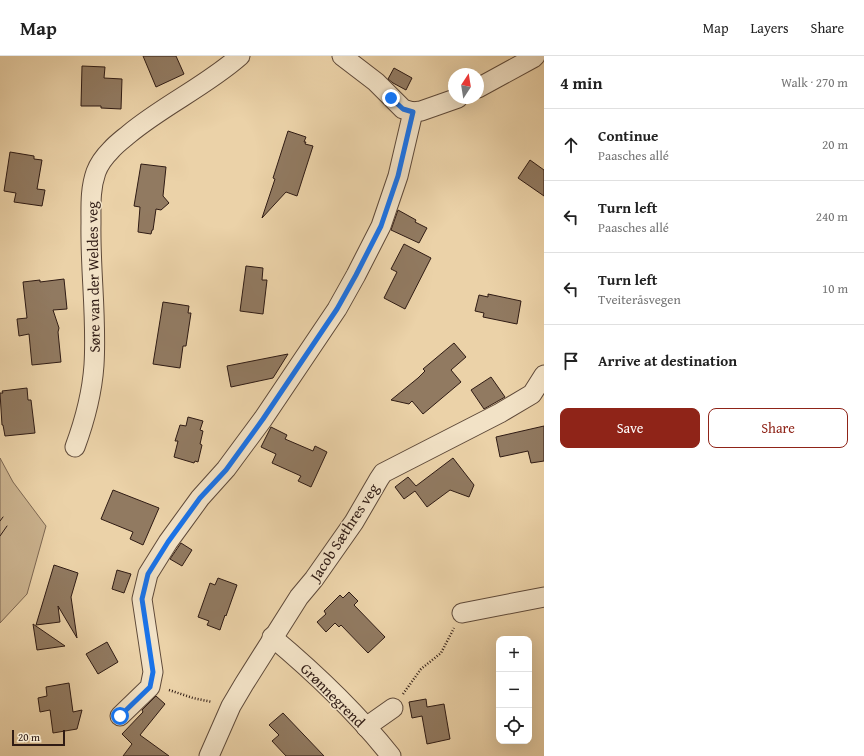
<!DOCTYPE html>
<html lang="en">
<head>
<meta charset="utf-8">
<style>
  :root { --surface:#fff; --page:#f6f6f6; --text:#222; --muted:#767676; --line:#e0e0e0; --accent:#8f2418 }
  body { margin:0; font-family:"Gentium Book Plus",serif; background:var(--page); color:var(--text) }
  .controls { position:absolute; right:12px; bottom:12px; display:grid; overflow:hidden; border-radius:8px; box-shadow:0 4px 16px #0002 }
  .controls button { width:36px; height:36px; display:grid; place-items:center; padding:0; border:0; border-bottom:1px solid var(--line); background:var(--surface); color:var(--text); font:20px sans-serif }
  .compass { position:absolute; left:448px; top:12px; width:36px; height:36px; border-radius:50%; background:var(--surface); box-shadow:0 4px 16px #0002; rotate:12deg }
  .scale { position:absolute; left:12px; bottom:10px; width:53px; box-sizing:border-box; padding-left:4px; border:2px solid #2f1b14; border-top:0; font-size:11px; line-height:14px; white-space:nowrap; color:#2f1b14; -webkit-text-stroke:3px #f2e2c6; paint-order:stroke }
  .stop { position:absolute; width:12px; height:12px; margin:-9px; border:3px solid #1a73e8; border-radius:50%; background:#fff }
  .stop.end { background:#1a73e8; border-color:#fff; box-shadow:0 1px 4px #0008 }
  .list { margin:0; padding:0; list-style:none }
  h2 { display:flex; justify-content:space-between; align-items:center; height:52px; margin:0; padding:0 16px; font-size:17px }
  h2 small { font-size:13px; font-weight:400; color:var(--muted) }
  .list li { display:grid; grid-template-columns:26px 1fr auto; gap:12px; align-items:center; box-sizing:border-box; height:72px; padding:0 16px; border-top:1px solid var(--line) }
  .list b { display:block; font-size:15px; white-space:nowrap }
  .list p { margin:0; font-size:13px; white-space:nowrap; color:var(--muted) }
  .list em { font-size:13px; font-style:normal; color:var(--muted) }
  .actions { display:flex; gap:8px; padding:12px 16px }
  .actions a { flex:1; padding:9px 0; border:1px solid var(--accent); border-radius:8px; text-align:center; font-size:14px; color:var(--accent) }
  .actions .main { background:var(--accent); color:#fff }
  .icon { flex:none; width:22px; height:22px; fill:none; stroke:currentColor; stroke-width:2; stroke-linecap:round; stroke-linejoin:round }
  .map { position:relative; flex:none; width:544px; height:700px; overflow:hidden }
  header { display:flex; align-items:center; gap:24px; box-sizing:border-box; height:56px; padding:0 20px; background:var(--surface); border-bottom:1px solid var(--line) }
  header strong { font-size:19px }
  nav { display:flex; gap:22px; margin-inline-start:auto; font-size:14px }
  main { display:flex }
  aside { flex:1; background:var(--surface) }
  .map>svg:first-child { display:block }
  .green { fill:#cbb38f; stroke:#7d6752 }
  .building { fill:#917a61; stroke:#2f1b14 }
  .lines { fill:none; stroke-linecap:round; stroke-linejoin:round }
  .minor-casing { stroke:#5e4939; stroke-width:21 }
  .path { stroke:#2f1b14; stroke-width:2.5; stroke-dasharray:1 2; stroke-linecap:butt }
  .minor { stroke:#f2e2c6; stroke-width:19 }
  .tram { stroke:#2f1b14; stroke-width:1 }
  .route { stroke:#1a73e8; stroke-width:5 }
  .labels { text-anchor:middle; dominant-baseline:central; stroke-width:3; stroke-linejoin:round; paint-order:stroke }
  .street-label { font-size:15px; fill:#2f1b14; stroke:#f2e2c6 }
</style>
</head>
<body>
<header>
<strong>Map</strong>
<nav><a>Map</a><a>Layers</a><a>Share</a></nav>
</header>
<main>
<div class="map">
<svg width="544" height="700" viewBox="0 0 544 700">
  <rect width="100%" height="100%" fill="#ebd2a8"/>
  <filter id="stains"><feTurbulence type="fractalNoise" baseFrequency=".005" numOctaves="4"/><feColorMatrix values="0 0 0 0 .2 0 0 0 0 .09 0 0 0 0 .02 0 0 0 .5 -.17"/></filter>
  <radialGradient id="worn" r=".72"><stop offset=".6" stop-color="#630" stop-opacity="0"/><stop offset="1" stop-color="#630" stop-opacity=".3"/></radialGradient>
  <path class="green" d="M 0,402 L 13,426 L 46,470 L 27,538 L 0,567 Z"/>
  <g class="building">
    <path d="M 143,0 L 176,0 L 184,18 L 156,31 Z"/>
    <path d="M 82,10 L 105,11 L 104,22 L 122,23 L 121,53 L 101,52 L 101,50 L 81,50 Z"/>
    <path d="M 394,12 L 412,22 L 406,34 L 393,27 L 388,23 Z"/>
    <path d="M 288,75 L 306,81 L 304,86 L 306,86 L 305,88 L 313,90 L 297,140 L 286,136 L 262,162 L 275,123 L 273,122 Z"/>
    <path d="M 10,96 L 34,100 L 34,103 L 42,104 L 37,133 L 45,134 L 42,150 L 14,146 L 16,137 L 4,135 Z"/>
    <path d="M 530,104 L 544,114 L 544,140 L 518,122 Z"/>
    <path d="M 141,108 L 166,111 L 163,140 L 169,147 L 161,154 L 156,153 L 153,174 L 152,174 L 151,178 L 138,176 L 140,151 L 134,150 Z"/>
    <path d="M 398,154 L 416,164 L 415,166 L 427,172 L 419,187 L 391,174 Z"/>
    <path d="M 404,188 L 431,202 L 405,253 L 384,242 L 397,216 L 391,213 Z"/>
    <path d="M 246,210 L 263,212 L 262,224 L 267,224 L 263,258 L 240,255 Z"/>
    <path d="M 64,223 L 67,253 L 53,254 L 59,272 L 58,276 L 61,306 L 32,309 L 29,278 L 19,280 L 17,263 L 27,262 L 23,226 L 40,224 L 40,226 Z"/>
    <path d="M 488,238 L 521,245 L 517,268 L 483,261 L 484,257 L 475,255 L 479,239 L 488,241 Z"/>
    <path d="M 163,246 L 189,250 L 188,257 L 191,257 L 186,290 L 183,290 L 180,312 L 153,308 Z"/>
    <path d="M 454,287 L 466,301 L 451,314 L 461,326 L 423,358 L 412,345 L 409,348 L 391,344 L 418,322 L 425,315 L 423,313 Z"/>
    <path d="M 288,298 L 273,322 L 231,331 L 227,310 Z"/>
    <path d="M 491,321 L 505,341 L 484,353 L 471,334 Z"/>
    <path d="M 27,332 L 28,344 L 31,344 L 35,377 L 5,380 L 3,369 L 2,369 L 0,337 L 3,337 L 2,335 Z"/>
    <path d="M 188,361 L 203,365 L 200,374 L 203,375 L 200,388 L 202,389 L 198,406 L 195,405 L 194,407 L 174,401 L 178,385 L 175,385 L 180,369 L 186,370 Z"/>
    <path d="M 544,370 L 544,405 L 531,407 L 528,395 L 500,401 L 496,381 Z"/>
    <path d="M 271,371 L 287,379 L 285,383 L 313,395 L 315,390 L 327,396 L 311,431 L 298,425 L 301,420 L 272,407 L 276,398 L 261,391 Z"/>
    <path d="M 453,402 L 474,429 L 469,441 L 450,434 L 427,451 L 415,435 L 404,443 L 395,431 L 408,421 L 416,430 Z"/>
    <path d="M 113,434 L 159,452 L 143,489 L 130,483 L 133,476 L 101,463 Z"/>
    <path d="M 181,487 L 192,494 L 182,510 L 170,503 Z"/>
    <path d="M 54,509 L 78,517 L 71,541 L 77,582 L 58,550 L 60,566 L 36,569 Z"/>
    <path d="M 117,514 L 131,518 L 124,537 L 112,533 Z"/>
    <path d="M 218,522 L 237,529 L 226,560 L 225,559 L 220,574 L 207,569 L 209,565 L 198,561 L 210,527 L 215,529 Z"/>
    <path d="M 349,536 L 358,545 L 354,549 L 385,581 L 368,597 L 341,569 L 339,571 L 335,567 L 326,576 L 317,566 L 326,558 L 324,555 L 340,539 L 343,542 Z"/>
    <path d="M 33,568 L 65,590 L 37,594 Z"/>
    <path d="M 107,586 L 118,606 L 98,618 L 86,598 Z"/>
    <path d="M 69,627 L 73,656 L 82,654 L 77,673 L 53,677 L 50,654 L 40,656 L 38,642 L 47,640 L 46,631 Z"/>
    <path d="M 156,640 L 165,648 L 140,679 L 169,700 L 123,700 L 132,688 L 122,678 L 143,656 L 142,654 Z"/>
    <path d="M 426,643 L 427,651 L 444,648 L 450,683 L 427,688 L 422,660 L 412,662 L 409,646 Z"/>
    <path d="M 283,657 L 324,700 L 286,700 L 272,685 L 279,679 L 269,669 Z"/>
  </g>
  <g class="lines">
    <g class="minor-casing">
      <g id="minor">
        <path d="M 342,0 L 376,26 L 403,53 L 413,56 L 421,55 L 458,42"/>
        <path d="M 478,32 L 533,2 L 535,0"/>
        <path d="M 75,391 C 85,364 92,338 94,309 C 97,262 90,214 91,167 C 91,150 90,133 96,116 C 99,108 105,100 111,94 C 116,88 123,83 129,78 C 164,49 206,30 240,0"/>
        <path d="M 462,557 L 544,541"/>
        <path d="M 272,581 C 315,617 357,657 391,700"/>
        <path d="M 120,660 L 150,631 L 153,616 L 142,543 L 148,518 L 168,486 L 200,442 L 226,413 L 263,363 L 337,253 L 356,219 L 381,170 L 398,120 L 413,56"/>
        <path d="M 366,671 L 393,652"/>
        <path d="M 209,700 L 231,650 L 244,628 L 299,541 L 314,523 L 354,466 L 379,423 L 383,417 L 500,357 L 532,338 L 544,319"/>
      </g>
    </g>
    <g class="path">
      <path d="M 169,634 L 193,642 L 212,646"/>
      <path d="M 403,638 L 421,613 L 441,597 L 454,572"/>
    </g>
    <use href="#minor" class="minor"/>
    <g class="tram">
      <path d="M 0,465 L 3,461"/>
      <path d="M 0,480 L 7,470"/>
    </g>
  </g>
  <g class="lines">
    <path class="route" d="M 120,660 L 150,631 L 153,616 L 142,543 L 148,518 L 168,486 L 200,442 L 226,414 L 263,363 L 337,253 L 356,219 L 381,170 L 398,120 L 413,56 L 403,53 L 391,42"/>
  </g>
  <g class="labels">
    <g class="street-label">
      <text transform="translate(93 221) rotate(-91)">Søre van der Weldes veg</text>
      <text transform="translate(344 476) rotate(-57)">Jacob Sæthres veg</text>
      <text transform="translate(333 639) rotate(45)">Grønnegrend</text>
    </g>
  </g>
  <rect width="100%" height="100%" filter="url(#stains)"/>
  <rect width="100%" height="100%" fill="url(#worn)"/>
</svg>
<div class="controls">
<button>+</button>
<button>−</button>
<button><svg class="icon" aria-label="locate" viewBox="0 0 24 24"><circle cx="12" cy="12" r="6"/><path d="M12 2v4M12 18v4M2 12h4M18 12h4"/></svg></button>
</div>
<svg class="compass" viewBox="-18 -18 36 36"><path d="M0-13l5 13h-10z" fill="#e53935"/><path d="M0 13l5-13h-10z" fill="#767676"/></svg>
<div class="scale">20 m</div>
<div class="stop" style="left:120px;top:660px"></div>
<div class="stop end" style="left:391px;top:42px"></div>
</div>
<aside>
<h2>4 min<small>Walk · 270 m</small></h2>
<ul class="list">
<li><svg class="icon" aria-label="ahead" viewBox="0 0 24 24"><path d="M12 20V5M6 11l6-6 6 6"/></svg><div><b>Continue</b><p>Paasches allé</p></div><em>20 m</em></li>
<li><svg class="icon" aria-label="left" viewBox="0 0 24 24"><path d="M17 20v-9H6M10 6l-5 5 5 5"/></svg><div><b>Turn left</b><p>Paasches allé</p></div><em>240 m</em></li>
<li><svg class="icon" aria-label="left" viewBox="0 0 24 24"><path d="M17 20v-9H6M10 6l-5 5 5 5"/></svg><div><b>Turn left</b><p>Tveiteråsvegen</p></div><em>10 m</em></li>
<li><svg class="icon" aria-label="arrive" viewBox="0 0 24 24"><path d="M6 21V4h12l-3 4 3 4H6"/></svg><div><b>Arrive at destination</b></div></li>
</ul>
<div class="actions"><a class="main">Save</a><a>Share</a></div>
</aside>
</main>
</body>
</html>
